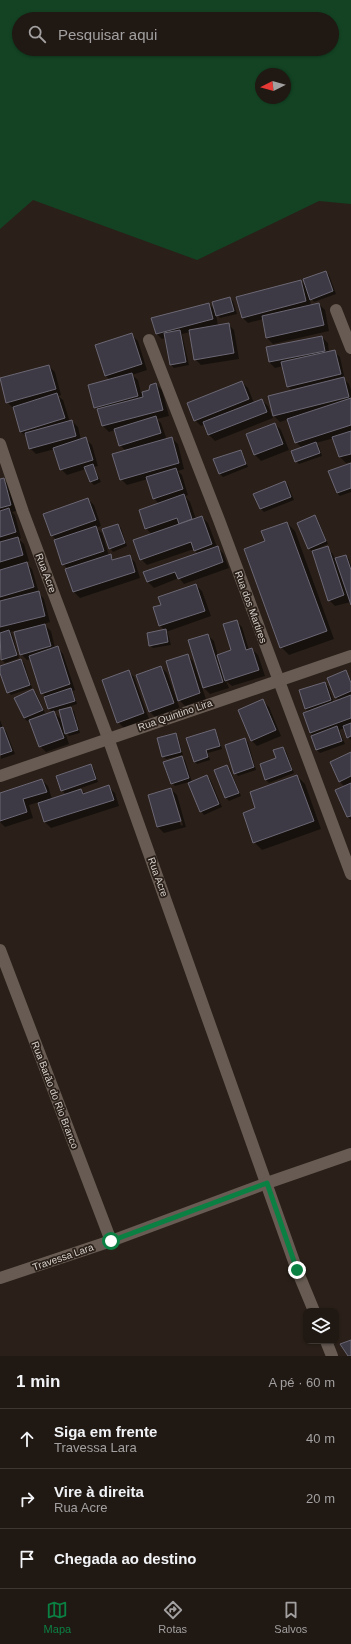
<!DOCTYPE html>
<html lang="pt">
<head>
<meta charset="utf-8">
<style>
  :root { --surface:#201813; --page:#28211c; --text:#f1f3f6; --muted:#a2a0a0; --line:#3d3733; --accent:#0b8043 }
  body { margin:0; font-family:Helvetica,sans-serif; background:var(--page); color:var(--text) }
  .controls { position:absolute; right:12px; bottom:12px; display:grid; overflow:hidden; border-radius:8px; box-shadow:0 1px 3px #0004 }
  .controls button { width:36px; height:36px; display:grid; place-items:center; padding:0; border:0; border-bottom:1px solid var(--line); background:var(--surface); color:var(--text); font:20px sans-serif }
  .compass { position:absolute; left:255px; top:68px; width:36px; height:36px; border-radius:50%; background:var(--surface); box-shadow:0 1px 3px #0004; rotate:264deg }
  .stop { position:absolute; width:12px; height:12px; margin:-9px; border:3px solid #0b8043; border-radius:50%; background:#fff }
  .stop.end { background:#0b8043; border-color:#fff; box-shadow:0 1px 4px #0008 }
  .list { margin:0; padding:0; list-style:none }
  h2 { display:flex; justify-content:space-between; align-items:center; height:52px; margin:0; padding:0 16px; font-size:17px }
  h2 small { font-size:13px; font-weight:400; color:var(--muted) }
  .list li { display:grid; grid-template-columns:26px 1fr auto; gap:12px; align-items:center; box-sizing:border-box; height:60px; padding:0 16px; border-top:1px solid var(--line) }
  .list b { display:block; font-size:15px; white-space:nowrap }
  .list p { margin:0; font-size:13px; white-space:nowrap; color:var(--muted) }
  .list em { font-size:13px; font-style:normal; color:var(--muted) }
  .icon { flex:none; width:22px; height:22px; fill:none; stroke:currentColor; stroke-width:2; stroke-linecap:round; stroke-linejoin:round }
  .map { position:relative; flex:none; width:351px; height:1356px; overflow:hidden }
  .search { position:absolute; background:var(--surface); box-shadow:0 1px 3px #0004; left:12px; right:12px; top:12px; height:44px; display:flex; align-items:center; gap:10px; box-sizing:border-box; padding:0 14px; border-radius:22px; color:var(--muted); font-size:15px }
  .sheet { height:232px; background:var(--surface) }
  nav { display:flex; justify-content:space-around; align-items:center; box-sizing:border-box; height:56px; border-top:1px solid var(--line); background:var(--surface); font-size:11px; color:var(--muted) }
  nav a { display:grid; justify-items:center; gap:2px }
  nav .on { color:var(--accent) }
  .map>svg:first-child { display:block }
  .green { fill:#134323; fill-rule:evenodd }
  .shadow { fill:#0007; fill-rule:evenodd }
  .building { fill:#3d3a45; stroke:#6b6774 }
  .lines { fill:none; stroke-linecap:round; stroke-linejoin:round }
  .minor { stroke:#675b53; stroke-width:12 }
  .route { stroke:#0b8043; stroke-width:5 }
  .labels { text-anchor:middle; dominant-baseline:central; stroke-width:3.5; stroke-linejoin:round; paint-order:stroke }
  .street-label { font-size:10px; fill:#d7d1cc; stroke:#2a2019 }
</style>
</head>
<body>
<div class="map">
<svg width="351" height="1356" viewBox="0 0 351 1356">
  <rect width="100%" height="100%" fill="#2a2019"/>
  <path class="green" d="M 0,0 L 351,0 L 351,204 L 319,201 L 197,260 L 33,200 L 0,229 ZM 19,19 L 332,19 L 332,49 L 19,49 ZM 261,74 L 285,74 L 285,98 L 261,98 Z"/>
  <g class="shadow">
    <path d="M 326,272 L 329,275 L 336,294 L 314,302 L 310,297 L 311,305 L 319,304 L 325,310 L 329,331 L 273,344 L 267,338 L 263,319 L 248,323 L 242,317 L 301,281 L 307,287 Z"/>
    <path d="M 230,298 L 233,301 L 237,314 L 220,318 L 216,314 L 218,326 L 228,324 L 234,330 L 239,359 L 201,365 L 195,359 L 190,332 L 182,334 L 189,365 L 174,368 L 171,365 L 166,338 L 162,339 L 156,333 L 209,304 L 216,311 Z"/>
    <path d="M 132,335 L 138,341 L 147,370 L 132,375 L 138,380 L 141,393 L 150,391 L 156,384 L 162,390 L 169,416 L 157,419 L 161,423 L 167,440 L 172,438 L 178,444 L 184,469 L 178,471 L 182,475 L 188,495 L 185,496 L 190,502 L 196,519 L 202,517 L 208,523 L 217,547 L 223,553 L 229,568 L 184,584 L 179,578 L 154,588 L 148,582 L 198,554 L 194,549 L 147,565 L 141,559 L 152,535 L 146,528 L 159,504 L 154,498 L 148,479 L 127,485 L 121,479 L 126,451 L 120,445 L 115,430 L 109,432 L 103,426 L 99,411 L 95,407 L 110,380 L 105,375 Z"/>
    <path d="M 322,337 L 328,343 L 329,352 L 334,351 L 340,357 L 345,380 L 349,384 L 351,390 L 351,462 L 346,463 L 340,457 L 334,438 L 316,443 L 319,446 L 322,456 L 299,464 L 296,461 L 302,448 L 296,442 L 289,419 L 280,422 L 274,416 L 292,391 L 288,386 L 283,366 L 275,368 L 269,362 Z"/>
    <path d="M 49,366 L 55,372 L 61,395 L 58,396 L 63,400 L 70,422 L 72,421 L 78,427 L 81,440 L 86,439 L 92,445 L 98,466 L 94,467 L 101,482 L 94,485 L 91,482 L 86,469 L 67,475 L 61,469 L 55,449 L 36,454 L 30,448 L 27,437 L 21,432 L 14,408 L 13,408 L 7,402 L 0,379 Z"/>
    <path d="M 242,382 L 248,388 L 254,403 L 262,400 L 268,406 L 273,418 L 215,441 L 209,435 L 205,424 L 201,426 L 195,420 Z"/>
    <path d="M 275,424 L 281,430 L 289,450 L 261,461 L 255,455 Z"/>
    <path d="M 240,451 L 243,454 L 248,467 L 223,477 L 220,474 Z"/>
    <path d="M 351,464 L 351,492 L 340,496 L 337,493 Z"/>
    <path d="M 3,479 L 9,485 L 16,511 L 12,512 L 15,515 L 21,538 L 19,539 L 24,544 L 29,561 L 25,562 L 32,569 L 39,593 L 44,599 L 50,622 L 44,624 L 51,631 L 55,648 L 58,648 L 63,654 L 75,690 L 73,691 L 77,704 L 62,709 L 62,710 L 71,708 L 74,711 L 80,733 L 69,736 L 65,732 L 69,744 L 46,752 L 40,746 L 30,720 L 27,721 L 24,718 L 33,690 L 36,693 L 45,713 L 36,717 L 36,719 L 53,713 L 49,709 L 45,696 L 42,693 L 31,659 L 27,660 L 21,654 L 22,629 L 10,632 L 12,634 L 19,658 L 5,663 L 2,660 L 0,654 L 0,480 ZM 60,709 L 64,725 L 63,725 L 60,718 L 53,712 Z"/>
    <path d="M 285,482 L 288,485 L 294,500 L 264,512 L 261,509 L 255,494 Z"/>
    <path d="M 88,499 L 94,505 L 101,526 L 96,528 L 102,533 L 109,556 L 115,560 L 129,556 L 135,562 L 140,578 L 80,598 L 74,592 L 67,570 L 68,569 L 63,564 L 56,540 L 52,535 Z"/>
    <path d="M 315,516 L 318,520 L 328,544 L 312,551 L 308,548 Z"/>
    <path d="M 287,523 L 295,531 L 334,639 L 289,655 L 281,647 L 266,542 Z"/>
    <path d="M 118,525 L 121,528 L 127,546 L 113,552 L 110,548 Z"/>
    <path d="M 327,548 L 333,554 L 335,559 L 346,556 L 349,559 L 351,566 L 351,602 L 335,606 L 329,600 Z"/>
    <path d="M 196,585 L 202,591 L 211,616 L 166,632 L 168,633 L 171,645 L 153,648 L 150,645 L 165,630 L 160,626 L 154,608 L 162,605 Z"/>
    <path d="M 236,621 L 242,627 L 249,650 L 252,649 L 258,655 L 265,676 L 232,686 L 226,681 L 229,688 L 210,694 L 203,687 L 208,635 L 214,641 L 218,656 L 233,651 Z"/>
    <path d="M 187,655 L 193,661 L 206,699 L 185,706 L 179,700 Z"/>
    <path d="M 21,660 L 24,663 L 32,688 L 11,695 L 8,692 L 0,667 Z"/>
    <path d="M 161,667 L 167,673 L 180,709 L 156,718 L 150,712 Z"/>
    <path d="M 128,671 L 134,677 L 149,719 L 124,728 L 118,722 Z"/>
    <path d="M 345,671 L 351,680 L 351,740 L 348,737 L 345,728 L 339,730 L 345,744 L 320,753 L 317,750 L 312,737 L 314,736 L 310,733 L 309,712 L 305,708 L 325,683 L 328,686 L 334,703 L 339,701 L 336,697 Z"/>
    <path d="M 263,701 L 269,707 L 281,736 L 257,746 L 251,740 Z"/>
    <path d="M 0,720 L 3,728 L 6,731 L 15,754 L 1,759 Z"/>
    <path d="M 214,731 L 217,734 L 222,749 L 208,753 L 210,760 L 197,764 L 194,761 Z"/>
    <path d="M 175,734 L 178,737 L 183,755 L 180,755 L 185,760 L 192,782 L 207,776 L 210,779 L 222,807 L 204,815 L 201,811 L 189,782 L 175,786 L 172,783 L 180,757 L 179,756 L 166,759 L 163,756 Z"/>
    <path d="M 245,739 L 248,742 L 256,770 L 238,776 L 235,773 Z"/>
    <path d="M 283,748 L 286,751 L 294,773 L 269,783 L 266,780 L 261,765 L 278,758 Z"/>
    <path d="M 351,754 L 351,820 L 348,817 L 336,791 L 345,787 L 340,782 Z"/>
    <path d="M 91,766 L 94,769 L 98,782 L 70,792 L 71,793 L 81,790 L 86,794 L 109,787 L 115,793 L 119,806 L 51,828 L 45,822 L 39,802 L 29,805 L 33,818 L 5,827 L 0,822 L 0,794 L 42,780 L 48,786 L 52,799 L 66,795 L 62,790 Z"/>
    <path d="M 227,766 L 230,769 L 241,796 L 229,801 L 226,798 L 216,770 Z"/>
    <path d="M 297,776 L 305,784 L 321,829 L 262,850 L 254,842 L 256,809 Z"/>
    <path d="M 171,789 L 177,795 L 186,827 L 164,833 L 158,827 L 149,795 ZM 172,795 L 174,795 L 183,825 L 181,826 Z"/>
  </g>
  <g class="building">
    <path d="M 326,271 L 333,291 L 310,300 L 303,279 Z"/>
    <path d="M 301,280 L 306,301 L 242,318 L 236,297 Z"/>
    <path d="M 230,297 L 234,311 L 216,316 L 212,302 Z"/>
    <path d="M 209,303 L 213,319 L 156,334 L 151,318 Z"/>
    <path d="M 319,303 L 324,325 L 266,338 L 262,316 Z"/>
    <path d="M 229,323 L 234,353 L 194,360 L 189,330 Z"/>
    <path d="M 180,330 L 186,362 L 170,365 L 164,333 Z"/>
    <path d="M 132,333 L 142,364 L 105,376 L 95,345 Z"/>
    <path d="M 322,336 L 325,351 L 269,362 L 266,347 Z"/>
    <path d="M 335,350 L 341,374 L 287,387 L 281,362 Z"/>
    <path d="M 49,365 L 56,389 L 6,403 L 0,378 Z"/>
    <path d="M 132,373 L 138,396 L 94,408 L 88,385 Z"/>
    <path d="M 344,377 L 349,397 L 273,416 L 268,396 Z"/>
    <path d="M 242,381 L 249,399 L 194,421 L 187,403 Z"/>
    <path d="M 156,383 L 163,410 L 102,426 L 97,409 L 143,397 L 142,392 L 149,390 L 150,385 Z"/>
    <path d="M 57,393 L 65,418 L 20,432 L 13,407 Z"/>
    <path d="M 351,398 L 351,425 L 295,443 L 287,419 Z"/>
    <path d="M 262,399 L 267,412 L 208,435 L 203,422 Z"/>
    <path d="M 156,416 L 161,433 L 119,446 L 114,429 Z"/>
    <path d="M 72,420 L 76,436 L 29,449 L 25,433 Z"/>
    <path d="M 275,423 L 283,444 L 254,455 L 246,434 Z"/>
    <path d="M 351,431 L 351,454 L 339,457 L 332,437 Z"/>
    <path d="M 86,437 L 93,460 L 60,470 L 53,448 Z"/>
    <path d="M 172,437 L 179,463 L 120,480 L 112,454 Z"/>
    <path d="M 316,442 L 320,453 L 295,462 L 291,451 Z"/>
    <path d="M 241,450 L 246,464 L 219,474 L 213,459 Z"/>
    <path d="M 351,463 L 351,488 L 337,493 L 328,471 Z"/>
    <path d="M 93,464 L 98,479 L 90,482 L 84,467 Z"/>
    <path d="M 176,468 L 183,489 L 153,499 L 146,477 Z"/>
    <path d="M 4,478 L 11,505 L 0,508 L 0,479 Z"/>
    <path d="M 285,481 L 291,497 L 260,509 L 253,494 Z"/>
    <path d="M 184,494 L 192,519 L 179,524 L 177,518 L 145,529 L 139,510 Z"/>
    <path d="M 88,498 L 96,520 L 51,536 L 43,514 Z"/>
    <path d="M 9,508 L 16,532 L 0,537 L 0,511 Z"/>
    <path d="M 315,515 L 326,541 L 308,549 L 297,523 Z"/>
    <path d="M 202,516 L 212,544 L 194,551 L 191,542 L 140,560 L 133,540 Z"/>
    <path d="M 287,522 L 327,631 L 280,648 L 244,549 L 265,541 L 261,531 Z"/>
    <path d="M 118,524 L 125,543 L 109,549 L 102,529 Z"/>
    <path d="M 96,526 L 104,551 L 62,565 L 54,540 Z"/>
    <path d="M 18,537 L 23,555 L 0,562 L 0,542 Z"/>
    <path d="M 218,546 L 223,562 L 178,579 L 175,572 L 147,582 L 143,572 Z"/>
    <path d="M 328,546 L 344,595 L 328,601 L 312,551 Z"/>
    <path d="M 111,554 L 112,560 L 130,555 L 135,572 L 73,592 L 65,569 Z"/>
    <path d="M 346,555 L 351,570 L 351,605 L 335,558 Z"/>
    <path d="M 27,562 L 34,587 L 0,597 L 0,570 Z"/>
    <path d="M 196,584 L 205,611 L 159,626 L 153,607 L 161,605 L 158,597 Z"/>
    <path d="M 39,591 L 45,616 L 0,627 L 0,601 Z"/>
    <path d="M 237,620 L 246,650 L 252,648 L 259,670 L 225,681 L 217,655 L 231,650 L 223,624 Z"/>
    <path d="M 45,624 L 51,646 L 20,655 L 14,632 Z"/>
    <path d="M 166,629 L 168,642 L 149,646 L 147,633 Z"/>
    <path d="M 9,630 L 17,655 L 1,660 L 0,633 Z"/>
    <path d="M 208,634 L 223,682 L 203,688 L 188,640 Z"/>
    <path d="M 58,646 L 70,684 L 41,694 L 29,656 Z"/>
    <path d="M 188,654 L 200,693 L 178,701 L 166,661 Z"/>
    <path d="M 21,659 L 30,685 L 7,693 L 0,673 L 0,666 Z"/>
    <path d="M 161,666 L 174,703 L 149,712 L 136,675 Z"/>
    <path d="M 129,670 L 144,713 L 117,723 L 102,680 Z"/>
    <path d="M 346,670 L 351,683 L 351,691 L 335,698 L 327,678 Z"/>
    <path d="M 325,682 L 331,700 L 305,709 L 299,690 Z"/>
    <path d="M 71,688 L 75,701 L 48,709 L 44,697 Z"/>
    <path d="M 33,689 L 43,710 L 24,718 L 14,698 Z"/>
    <path d="M 351,695 L 351,718 L 310,733 L 303,713 Z"/>
    <path d="M 263,699 L 276,730 L 251,741 L 238,710 Z"/>
    <path d="M 71,707 L 78,730 L 65,734 L 59,710 Z"/>
    <path d="M 54,711 L 64,738 L 39,747 L 29,720 Z"/>
    <path d="M 351,723 L 351,736 L 347,738 L 343,726 Z"/>
    <path d="M 337,726 L 342,741 L 316,750 L 311,736 Z"/>
    <path d="M 3,727 L 12,751 L 0,755 L 0,728 Z"/>
    <path d="M 215,729 L 220,746 L 206,750 L 208,757 L 194,762 L 186,738 Z"/>
    <path d="M 176,733 L 181,752 L 162,757 L 157,738 Z"/>
    <path d="M 245,738 L 254,767 L 234,774 L 225,745 Z"/>
    <path d="M 283,747 L 292,770 L 265,780 L 260,764 L 276,758 L 273,750 Z"/>
    <path d="M 351,752 L 351,776 L 339,782 L 330,762 Z"/>
    <path d="M 182,756 L 189,778 L 171,784 L 163,762 Z"/>
    <path d="M 91,764 L 96,779 L 61,791 L 56,776 Z"/>
    <path d="M 227,765 L 239,793 L 225,798 L 214,770 Z"/>
    <path d="M 207,775 L 219,804 L 200,812 L 188,783 Z"/>
    <path d="M 297,775 L 314,821 L 253,843 L 243,813 L 255,808 L 250,792 Z"/>
    <path d="M 42,779 L 47,792 L 23,799 L 27,812 L 0,821 L 0,793 Z"/>
    <path d="M 351,783 L 351,816 L 347,817 L 335,790 Z"/>
    <path d="M 109,785 L 114,800 L 44,822 L 38,803 L 81,789 L 83,794 Z"/>
    <path d="M 171,788 L 181,821 L 157,827 L 148,795 Z"/>
    <path d="M 351,1340 L 351,1356 L 348,1356 L 340,1344 Z"/>
  </g>
  <g class="lines">
    <g class="minor">
      <path d="M 336,310 L 351,348"/>
      <path d="M 149,340 L 219,520 L 351,874"/>
      <path d="M 0,444 L 23,512 L 108,738 L 297,1270 L 314,1311"/>
      <path d="M 0,776 L 351,656"/>
      <path d="M 0,950 L 111,1241"/>
      <path d="M 0,1278 L 111,1241 L 267,1183 L 351,1154"/>
      <path d="M 326,1341 L 332,1356"/>
    </g>
  </g>
  <g class="lines">
    <path class="route" d="M 111,1241 L 267,1183 L 297,1270"/>
  </g>
  <g class="labels">
    <g class="street-label">
      <text transform="translate(46 573) rotate(69)">Rua Acre</text>
      <text transform="translate(251 607) rotate(70)">Rua dos Martires</text>
      <text transform="translate(175 715) rotate(-19)">Rua Quintino Lira</text>
      <text transform="translate(158 877) rotate(70)">Rua Acre</text>
      <text transform="translate(55 1095) rotate(69)">Rua Barão do Rio Branco</text>
      <text transform="translate(63 1257) rotate(-19)">Travessa Lara</text>
    </g>
  </g>
</svg>
<div class="controls">
<button><svg class="icon" aria-label="layers" viewBox="0 0 24 24"><path d="M12 4l9 5-9 5-9-5zM3 14l9 5 9-5"/></svg></button>
</div>
<svg class="compass" viewBox="-18 -18 36 36"><path d="M0-13l5 13h-10z" fill="#e53935"/><path d="M0 13l5-13h-10z" fill="#a2a0a0"/></svg>
<div class="stop" style="left:111px;top:1241px"></div>
<div class="stop end" style="left:297px;top:1270px"></div>
<div class="search"><svg class="icon" aria-label="search" viewBox="0 0 24 24"><circle cx="10" cy="10" r="6"/><path d="M15 15l6 6"/></svg>Pesquisar aqui</div>
</div>
<section class="sheet">
<h2>1 min<small>A pé · 60 m</small></h2>
<ul class="list">
<li><svg class="icon" aria-label="ahead" viewBox="0 0 24 24"><path d="M12 20V5M6 11l6-6 6 6"/></svg><div><b>Siga em frente</b><p>Travessa Lara</p></div><em>40 m</em></li>
<li><svg class="icon" aria-label="right" viewBox="0 0 24 24"><path d="M7 20v-9h11M14 6l5 5-5 5"/></svg><div><b>Vire à direita</b><p>Rua Acre</p></div><em>20 m</em></li>
<li><svg class="icon" aria-label="arrive" viewBox="0 0 24 24"><path d="M6 21V4h12l-3 4 3 4H6"/></svg><div><b>Chegada ao destino</b></div></li>
</ul>
</section>
<nav>
<a class="on"><svg class="icon" aria-label="map" viewBox="0 0 24 24"><path d="M3 6l6-2 6 2 6-2v14l-6 2-6-2-6 2zM9 4v14M15 6v14"/></svg>Mapa</a>
<a><svg class="icon" aria-label="directions" viewBox="0 0 24 24"><path d="M12 3l9 9-9 9-9-9zM9 14v-3h6M13 9l2 2-2 2"/></svg>Rotas</a>
<a><svg class="icon" aria-label="saved" viewBox="0 0 24 24"><path d="M7 4h10v16l-5-4-5 4z"/></svg>Salvos</a>
</nav>
</body>
</html>
